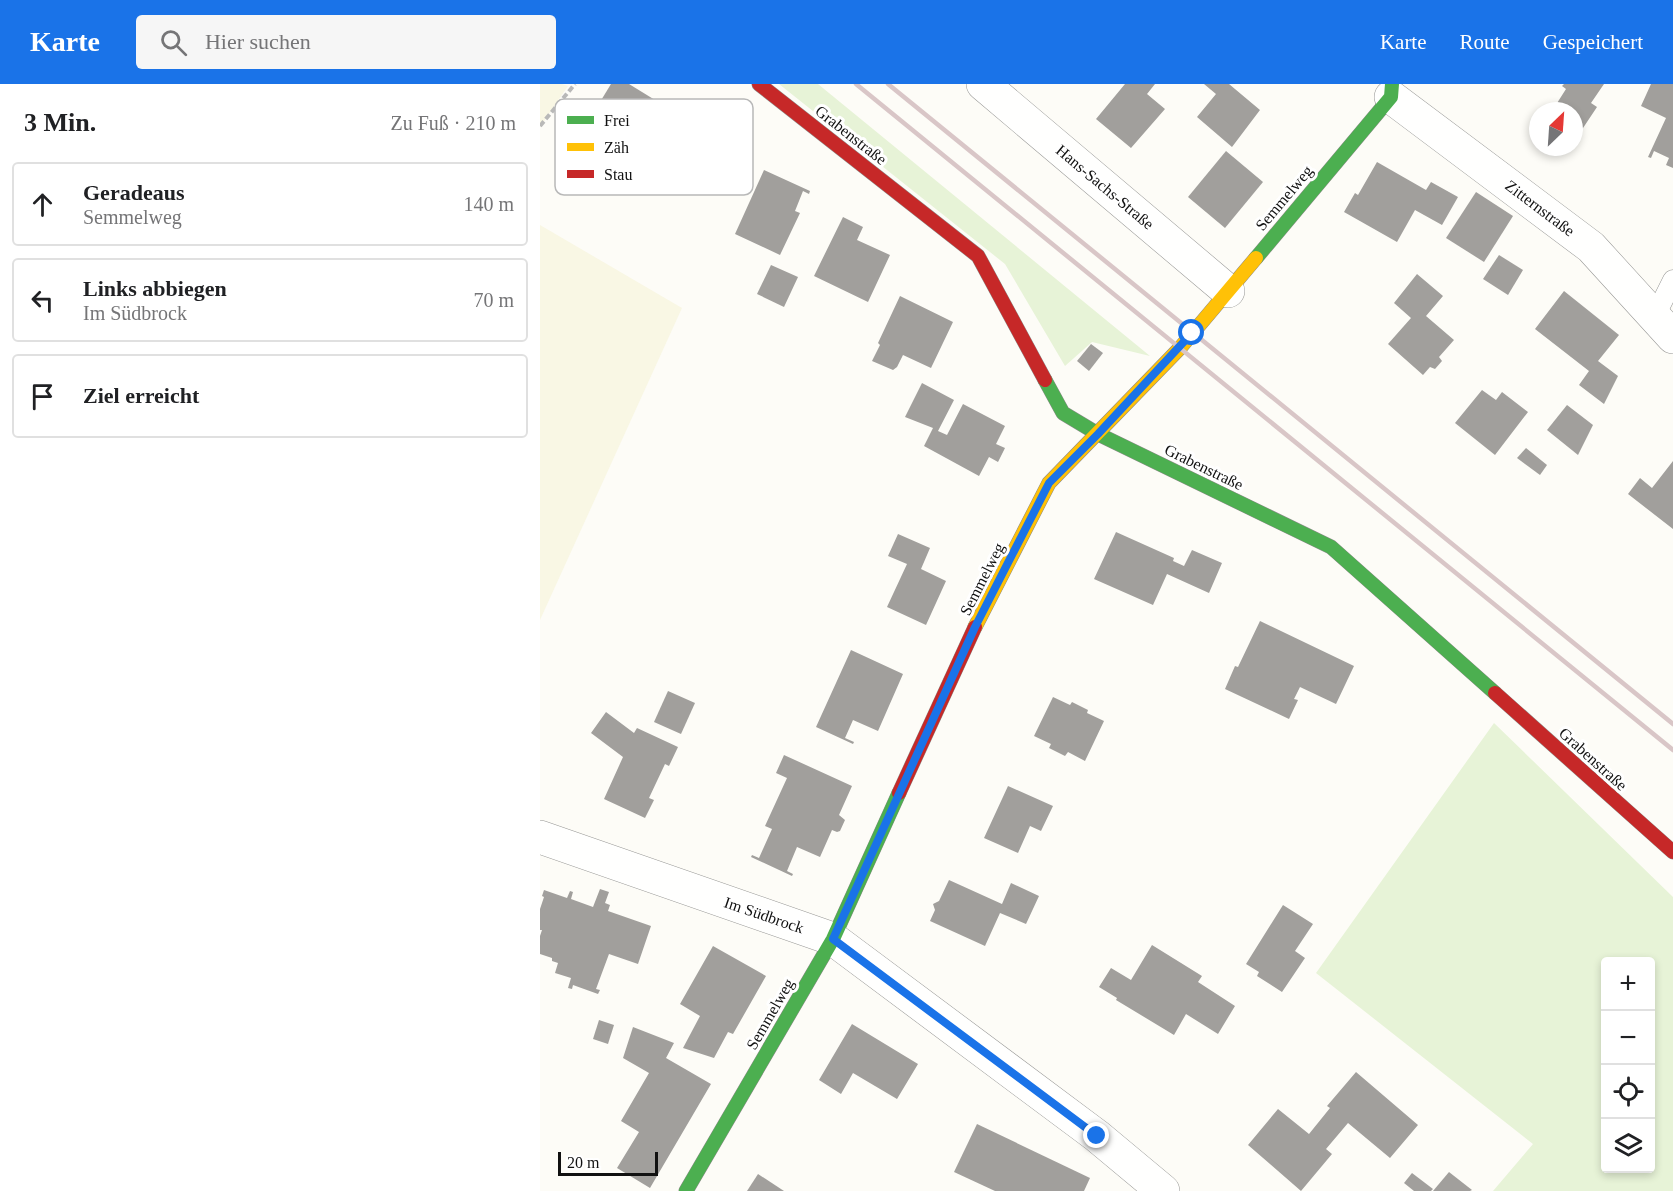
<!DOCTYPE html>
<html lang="de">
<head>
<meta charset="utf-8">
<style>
  :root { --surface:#fff; --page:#f6f6f6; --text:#202124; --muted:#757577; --line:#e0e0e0; --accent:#1a73e8 }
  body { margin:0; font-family:"Times New Roman",serif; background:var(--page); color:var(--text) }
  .controls { position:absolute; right:18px; bottom:18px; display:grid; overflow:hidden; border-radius:6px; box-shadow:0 3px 9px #0003 }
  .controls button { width:54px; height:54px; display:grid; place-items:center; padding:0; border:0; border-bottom:2px solid var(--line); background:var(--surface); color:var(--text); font:30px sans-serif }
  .compass { position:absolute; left:989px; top:18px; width:54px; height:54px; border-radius:50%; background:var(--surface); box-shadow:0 3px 9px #0003; rotate:25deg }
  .scale { position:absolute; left:18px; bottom:15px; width:100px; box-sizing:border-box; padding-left:6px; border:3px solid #111; border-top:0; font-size:16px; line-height:21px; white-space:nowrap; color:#111; -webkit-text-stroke:4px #fff; paint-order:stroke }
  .stop { position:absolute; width:18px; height:18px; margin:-14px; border:4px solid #1a73e8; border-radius:50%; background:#fff }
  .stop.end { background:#1a73e8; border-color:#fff; box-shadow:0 2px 6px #0008 }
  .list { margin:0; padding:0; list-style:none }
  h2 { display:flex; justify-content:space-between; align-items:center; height:78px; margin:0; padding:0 24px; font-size:26px }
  h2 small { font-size:20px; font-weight:400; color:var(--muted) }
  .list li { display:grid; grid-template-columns:39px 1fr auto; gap:18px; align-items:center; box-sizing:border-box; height:84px; margin:0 12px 12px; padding:0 12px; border:2px solid var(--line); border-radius:6px }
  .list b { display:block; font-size:22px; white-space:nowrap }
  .list p { margin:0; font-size:20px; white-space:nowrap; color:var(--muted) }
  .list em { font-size:20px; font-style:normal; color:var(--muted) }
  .icon { flex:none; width:33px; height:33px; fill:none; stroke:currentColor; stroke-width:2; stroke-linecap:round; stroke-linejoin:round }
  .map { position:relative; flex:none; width:1133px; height:1107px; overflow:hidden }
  header { display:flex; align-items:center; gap:36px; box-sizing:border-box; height:84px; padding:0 30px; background:var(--accent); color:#fff }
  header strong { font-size:28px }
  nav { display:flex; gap:33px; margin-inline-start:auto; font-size:21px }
  .search { width:420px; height:54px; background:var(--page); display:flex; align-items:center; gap:15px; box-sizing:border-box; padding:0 21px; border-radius:6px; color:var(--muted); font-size:22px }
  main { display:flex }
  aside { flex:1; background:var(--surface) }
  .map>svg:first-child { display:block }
  .farmland { fill:#f9f7e4 }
  .green { fill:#e7f3d7; fill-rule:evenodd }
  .building { fill:#a19f9c }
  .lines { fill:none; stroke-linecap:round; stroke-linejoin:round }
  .lane-casing { stroke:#979795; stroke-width:21 }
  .street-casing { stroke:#979795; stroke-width:34 }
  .fast-casing { stroke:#8e8d8b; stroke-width:15 }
  .slow-casing { stroke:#8e8d8b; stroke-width:15 }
  .jam-casing { stroke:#8e8d8b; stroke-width:15 }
  .path { stroke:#b9b9b8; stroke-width:4; stroke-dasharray:6 3; stroke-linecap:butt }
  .lane { stroke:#fffffe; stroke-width:20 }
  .street { stroke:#fffffe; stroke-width:33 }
  .fast { stroke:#4caf50; stroke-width:14 }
  .slow { stroke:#ffc107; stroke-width:14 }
  .jam { stroke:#c62828; stroke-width:14 }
  .rail { stroke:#d9c6c7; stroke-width:4.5 }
  .route { stroke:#1a73e8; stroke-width:8 }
  .labels { text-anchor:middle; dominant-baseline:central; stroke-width:6; stroke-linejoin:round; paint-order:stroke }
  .street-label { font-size:16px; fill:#111; stroke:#fff }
  .key { fill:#fff; stroke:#b8b8b8; stroke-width:1.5 }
  .key-label { font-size:16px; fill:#111 }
</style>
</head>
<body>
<header>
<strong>Karte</strong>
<div class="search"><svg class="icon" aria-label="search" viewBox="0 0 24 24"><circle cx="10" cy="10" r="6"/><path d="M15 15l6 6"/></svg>Hier suchen</div>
<nav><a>Karte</a><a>Route</a><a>Gespeichert</a></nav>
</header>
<main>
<aside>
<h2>3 Min.<small>Zu Fuß · 210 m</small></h2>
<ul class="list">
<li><svg class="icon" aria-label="ahead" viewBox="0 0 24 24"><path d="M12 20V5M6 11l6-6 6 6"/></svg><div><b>Geradeaus</b><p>Semmelweg</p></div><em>140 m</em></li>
<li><svg class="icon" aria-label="left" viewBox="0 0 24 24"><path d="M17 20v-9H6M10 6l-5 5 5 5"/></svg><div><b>Links abbiegen</b><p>Im Südbrock</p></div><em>70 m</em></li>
<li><svg class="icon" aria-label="arrive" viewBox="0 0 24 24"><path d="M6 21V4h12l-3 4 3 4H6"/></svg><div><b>Ziel erreicht</b></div></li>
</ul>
</aside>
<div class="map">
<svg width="1133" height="1107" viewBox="0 0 1133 1107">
  <rect width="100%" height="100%" fill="#fdfcf7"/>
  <g class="farmland">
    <path d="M 0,0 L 22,0 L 28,2 L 0,43 Z"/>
    <path d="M 0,141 L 142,224 L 0,536 Z"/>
  </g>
  <g class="green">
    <path d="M 239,0 L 278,0 L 610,272 L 552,258 L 525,282 L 465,180 Z"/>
    <path d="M 954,639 L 1133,813 L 1133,1107 L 953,1107 L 993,1060 L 776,889 ZM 1066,878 L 1110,878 L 1110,1084 L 1066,1084 Z"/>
  </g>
  <g class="building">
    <path d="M 71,0 L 89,0 L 115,16 L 84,65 L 46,41 Z"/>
    <path d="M 585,0 L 615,0 L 607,10 L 625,25 L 591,64 L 556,35 Z"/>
    <path d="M 664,0 L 689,0 L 720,26 L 692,63 L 657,33 L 676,10 Z"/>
    <path d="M 1024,0 L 1064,0 L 1051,19 L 1057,23 L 1039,50 L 1034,47 L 1034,27 L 1012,27 L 1026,5 L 1022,2 Z"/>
    <path d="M 1111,0 L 1133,0 L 1133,84 L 1126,81 L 1129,74 L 1114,67 L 1111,74 L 1108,73 L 1126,34 L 1101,22 Z"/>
    <path d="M 686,67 L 723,98 L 685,144 L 648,113 Z"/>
    <path d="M 837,78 L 886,106 L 891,98 L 918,113 L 902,141 L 875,126 L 857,158 L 804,128 L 815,109 L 818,111 Z"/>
    <path d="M 224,86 L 270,107 L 269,110 L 263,107 L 255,127 L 260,129 L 240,171 L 195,150 Z"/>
    <path d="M 936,108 L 973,132 L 944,178 L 906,154 Z"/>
    <path d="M 303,133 L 323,143 L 317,156 L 350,171 L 328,218 L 274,192 Z"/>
    <path d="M 959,171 L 983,186 L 968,211 L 943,195 Z"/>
    <path d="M 231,181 L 258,193 L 244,223 L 217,210 Z"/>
    <path d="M 877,190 L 903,212 L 886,232 L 914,256 L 899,273 L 902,277 L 895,285 L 890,283 L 883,291 L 848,260 L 871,234 L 854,219 Z"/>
    <path d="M 1024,207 L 1079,251 L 1058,277 L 1078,292 L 1064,320 L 1039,301 L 1049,287 L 995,245 Z"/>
    <path d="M 360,212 L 413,238 L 391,284 L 363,271 L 357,283 L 353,286 L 332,277 L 340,261 L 338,259 Z"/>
    <path d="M 551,260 L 563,269 L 549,287 L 537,277 Z"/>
    <path d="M 382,299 L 414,316 L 398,347 L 407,351 L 423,320 L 465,342 L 456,360 L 465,364 L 458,378 L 449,373 L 439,392 L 384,362 L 393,344 L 365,333 Z"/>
    <path d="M 942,306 L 956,316 L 962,308 L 988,328 L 955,371 L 915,339 Z"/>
    <path d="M 1027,321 L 1053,341 L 1038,371 L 1007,346 Z"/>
    <path d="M 986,364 L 1007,381 L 1000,391 L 977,374 Z"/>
    <path d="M 1133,377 L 1133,445 L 1088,410 L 1100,394 L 1112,404 Z"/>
    <path d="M 576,448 L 634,474 L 633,477 L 644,482 L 652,466 L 682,479 L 669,509 L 627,490 L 613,521 L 554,495 Z"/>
    <path d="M 358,450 L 390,464 L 381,485 L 406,497 L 386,541 L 347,523 L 367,480 L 348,472 Z"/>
    <path d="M 720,537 L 814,582 L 796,620 L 760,603 L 754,615 L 758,616 L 749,635 L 685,605 L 695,582 L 698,583 Z"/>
    <path d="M 311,566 L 363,590 L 338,647 L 313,636 L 305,654 L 314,658 L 313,660 L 276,643 Z"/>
    <path d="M 128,607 L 155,619 L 141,650 L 114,638 Z"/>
    <path d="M 513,613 L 530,621 L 532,618 L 548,626 L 547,629 L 564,637 L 545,677 L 528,668 L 525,672 L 509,664 L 511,660 L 494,652 Z"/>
    <path d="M 66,628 L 94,649 L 97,644 L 138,663 L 129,682 L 125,680 L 109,714 L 114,716 L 105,734 L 64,715 L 83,673 L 51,649 Z"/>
    <path d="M 244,671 L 312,702 L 299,731 L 305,736 L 300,747 L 297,748 L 292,746 L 280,773 L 257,763 L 247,787 L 253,790 L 252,792 L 211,773 L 212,771 L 219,774 L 232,745 L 225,742 L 247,694 L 236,689 Z"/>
    <path d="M 468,702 L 513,722 L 501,747 L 490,742 L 478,769 L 444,754 Z"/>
    <path d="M 409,796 L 462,820 L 471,799 L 499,812 L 486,840 L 460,829 L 445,862 L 390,837 L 395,826 L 393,820 L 399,817 Z"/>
    <path d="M 60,805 L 69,808 L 65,819 L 70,821 L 68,827 L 111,842 L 98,880 L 69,870 L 56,905 L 60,906 L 58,910 L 33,901 L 32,905 L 28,904 L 31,894 L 15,889 L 18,879 L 12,877 L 12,874 L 0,870 L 0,852 L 2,846 L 0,846 L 0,825 L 4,813 L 2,812 L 4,806 L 27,814 L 30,807 L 33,808 L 31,815 L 53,823 Z"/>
    <path d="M 743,821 L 773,840 L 755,867 L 765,874 L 742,908 L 717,892 L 719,888 L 706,880 Z"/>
    <path d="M 612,861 L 662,892 L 658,898 L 695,922 L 678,950 L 646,930 L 634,951 L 576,916 L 577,914 L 559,903 L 571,884 L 591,896 Z"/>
    <path d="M 173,862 L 226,892 L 193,950 L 188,948 L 174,974 L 143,964 L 160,932 L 140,920 Z"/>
    <path d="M 59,936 L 74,941 L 68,960 L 53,955 Z"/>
    <path d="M 312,940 L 378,980 L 357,1015 L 313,989 L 301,1010 L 279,996 Z"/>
    <path d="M 93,943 L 134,959 L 126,974 L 171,1000 L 110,1104 L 77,1084 L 99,1048 L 81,1037 L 109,989 L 83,974 Z"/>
    <path d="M 816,988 L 878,1041 L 850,1074 L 808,1039 L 786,1065 L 792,1070 L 761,1107 L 708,1061 L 738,1025 L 769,1050 L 790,1024 L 787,1022 Z"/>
    <path d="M 437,1040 L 550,1094 L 544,1107 L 455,1107 L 414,1088 Z"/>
    <path d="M 909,1088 L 932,1106 L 930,1107 L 893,1107 Z"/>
    <path d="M 872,1089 L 893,1105 L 891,1107 L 874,1107 L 864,1099 Z"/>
    <path d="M 218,1090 L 244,1107 L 207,1107 Z"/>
  </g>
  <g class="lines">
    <g class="lane-casing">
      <path id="lane" d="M 1115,232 L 1133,196"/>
    </g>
    <g class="street-casing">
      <g id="street">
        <path d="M 443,0 L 688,207"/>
        <path d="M 851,13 L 1051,163 L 1133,253"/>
        <path d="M 0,753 L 293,855 L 557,1052 L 623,1107"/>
      </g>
    </g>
    <g class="fast-casing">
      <g id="fast">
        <path d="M 716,174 L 851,13 L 852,0"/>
        <path d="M 505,296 L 523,329 L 558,350 L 791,463 L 955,609"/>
        <path d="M 146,1107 L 293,855 L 359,709"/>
      </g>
    </g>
    <g class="slow-casing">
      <path id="slow" d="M 435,543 L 509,399 L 640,264 L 716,174"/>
    </g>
    <g class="jam-casing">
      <g id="jam">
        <path d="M 219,0 L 438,172 L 505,296"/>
        <path d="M 955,609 L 1133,768"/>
        <path d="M 359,709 L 435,543"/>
      </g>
    </g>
    <path class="path" d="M 0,42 L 35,0"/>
    <use href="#lane" class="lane"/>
    <use href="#street" class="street"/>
    <use href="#fast" class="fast"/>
    <use href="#slow" class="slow"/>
    <use href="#jam" class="jam"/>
    <g class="rail">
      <path d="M 316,0 L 1133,666"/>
      <path d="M 348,0 L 1133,640"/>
    </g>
  </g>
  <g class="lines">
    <path class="route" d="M 557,1052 L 293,855 L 435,543 L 509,399 L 558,350 L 652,249"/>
  </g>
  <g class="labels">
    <g class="street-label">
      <text transform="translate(311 51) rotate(38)">Grabenstraße</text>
      <text transform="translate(565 103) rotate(40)">Hans-Sachs-Straße</text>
      <text transform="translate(744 114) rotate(-50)">Semmelweg</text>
      <text transform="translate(1000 124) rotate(37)">Zitternstraße</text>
      <text transform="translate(664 383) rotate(26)">Grabenstraße</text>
      <text transform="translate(442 495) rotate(-63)">Semmelweg</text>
      <text transform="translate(1053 675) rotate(42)">Grabenstraße</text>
      <text transform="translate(224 831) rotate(19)">Im Südbrock</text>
      <text transform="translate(230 930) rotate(-60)">Semmelweg</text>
    </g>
  </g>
  <rect x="15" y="15" width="198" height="96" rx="9" class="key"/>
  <rect x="27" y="32" width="27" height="8" fill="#4caf50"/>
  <rect x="27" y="59" width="27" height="8" fill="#ffc107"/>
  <rect x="27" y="86" width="27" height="8" fill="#c62828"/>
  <g class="key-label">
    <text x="64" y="42">Frei</text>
    <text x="64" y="69">Zäh</text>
    <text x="64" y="96">Stau</text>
  </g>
</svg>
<div class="controls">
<button>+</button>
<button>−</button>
<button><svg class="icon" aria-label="locate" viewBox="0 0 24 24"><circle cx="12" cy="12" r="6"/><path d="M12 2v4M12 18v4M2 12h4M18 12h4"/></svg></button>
<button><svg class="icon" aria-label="layers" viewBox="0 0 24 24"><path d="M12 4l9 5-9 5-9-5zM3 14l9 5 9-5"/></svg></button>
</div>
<svg class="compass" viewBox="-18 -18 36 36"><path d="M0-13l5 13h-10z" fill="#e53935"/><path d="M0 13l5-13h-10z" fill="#757577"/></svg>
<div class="scale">20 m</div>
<div class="stop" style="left:652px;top:249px"></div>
<div class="stop end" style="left:557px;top:1052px"></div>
</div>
</main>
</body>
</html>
